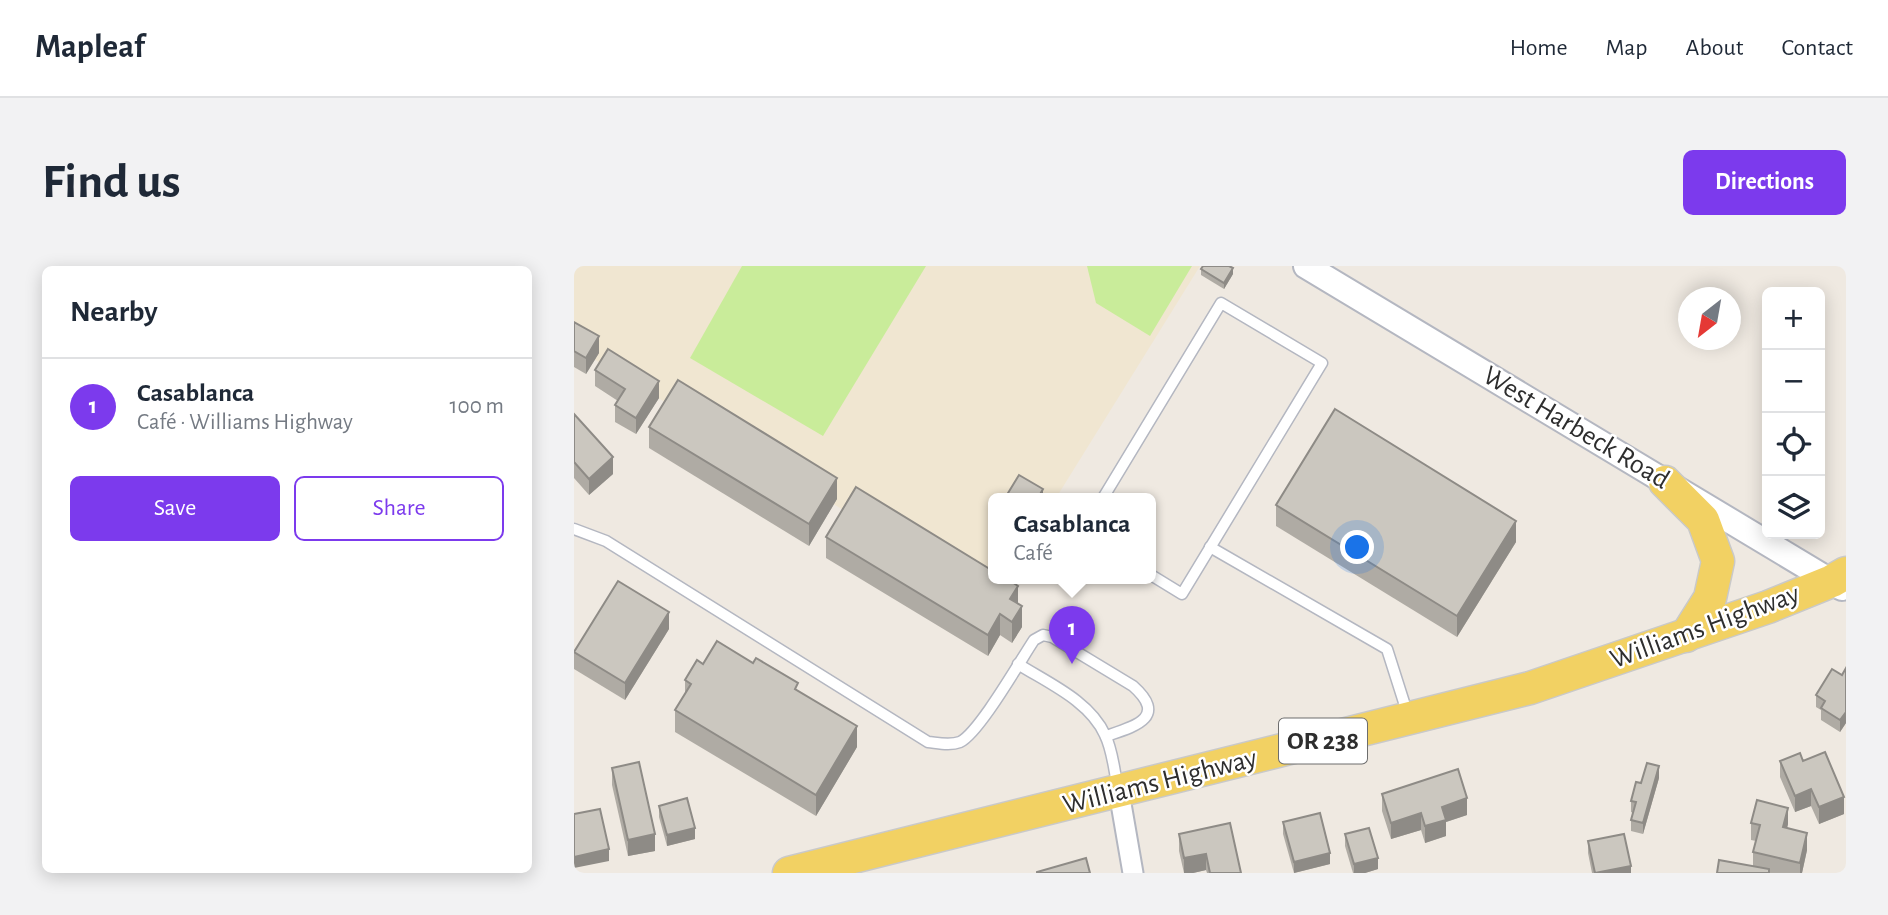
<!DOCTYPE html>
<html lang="en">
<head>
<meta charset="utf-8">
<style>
  :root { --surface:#fff; --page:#f2f2f3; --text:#1f2937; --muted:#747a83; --line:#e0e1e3; --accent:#7c3aed }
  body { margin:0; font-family:"Alegreya Sans",sans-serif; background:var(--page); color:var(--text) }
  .controls { position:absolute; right:21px; top:21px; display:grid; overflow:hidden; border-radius:10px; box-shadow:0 4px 18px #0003 }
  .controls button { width:63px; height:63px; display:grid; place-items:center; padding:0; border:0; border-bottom:2px solid var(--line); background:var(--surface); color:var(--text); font:35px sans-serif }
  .compass { position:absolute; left:1104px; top:21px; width:63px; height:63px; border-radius:50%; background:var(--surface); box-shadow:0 4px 18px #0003; rotate:211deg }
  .you { position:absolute; left:784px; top:282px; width:24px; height:24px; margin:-18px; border:5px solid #fff; border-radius:50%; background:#1a73e8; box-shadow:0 0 0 10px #1a73e833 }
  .badge { display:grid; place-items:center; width:46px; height:46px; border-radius:50%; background:var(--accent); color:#fff; font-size:23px; font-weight:700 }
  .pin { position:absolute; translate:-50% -58px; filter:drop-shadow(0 2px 4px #0008) }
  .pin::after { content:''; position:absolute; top:37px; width:24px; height:21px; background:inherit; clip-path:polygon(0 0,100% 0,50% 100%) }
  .popup { position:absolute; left:414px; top:227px; width:168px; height:91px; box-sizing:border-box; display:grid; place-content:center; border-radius:10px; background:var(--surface); filter:drop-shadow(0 2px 5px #0005); font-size:23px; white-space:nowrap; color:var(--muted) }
  .popup b { font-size:26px; color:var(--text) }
  .popup::after { content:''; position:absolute; left:50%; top:100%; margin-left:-14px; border:14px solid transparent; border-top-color:var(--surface) }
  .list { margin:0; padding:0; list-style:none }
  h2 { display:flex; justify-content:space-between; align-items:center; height:91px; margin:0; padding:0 28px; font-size:30px }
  h2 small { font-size:23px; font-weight:400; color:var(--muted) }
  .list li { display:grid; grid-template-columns:46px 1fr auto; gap:21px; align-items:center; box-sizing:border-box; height:98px; padding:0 28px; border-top:2px solid var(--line) }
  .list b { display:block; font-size:26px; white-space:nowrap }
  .list p { margin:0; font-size:23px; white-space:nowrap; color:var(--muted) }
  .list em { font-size:23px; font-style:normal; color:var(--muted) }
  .actions { display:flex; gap:14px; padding:21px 28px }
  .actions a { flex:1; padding:16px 0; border:2px solid var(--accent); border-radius:10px; text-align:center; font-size:24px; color:var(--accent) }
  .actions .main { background:var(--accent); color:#fff }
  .icon { flex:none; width:38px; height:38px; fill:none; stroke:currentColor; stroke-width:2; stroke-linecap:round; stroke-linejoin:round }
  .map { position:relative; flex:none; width:1272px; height:607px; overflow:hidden; border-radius:10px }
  header { display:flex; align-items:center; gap:42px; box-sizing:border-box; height:98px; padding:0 35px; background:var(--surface); border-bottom:2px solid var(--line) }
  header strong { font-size:33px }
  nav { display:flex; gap:38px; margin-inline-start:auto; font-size:24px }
  .intro { display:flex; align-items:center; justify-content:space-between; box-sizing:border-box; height:168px; padding:0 42px }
  h1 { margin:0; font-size:49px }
  .button { padding:18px 32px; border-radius:10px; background:var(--accent); color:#fff; font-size:24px; font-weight:700 }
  main { display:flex; gap:42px; padding:0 42px }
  aside { flex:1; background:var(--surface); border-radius:10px; box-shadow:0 4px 18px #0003 }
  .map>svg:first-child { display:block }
  .education { fill:#f0e6d1 }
  .pitch { fill:#c9ec9a }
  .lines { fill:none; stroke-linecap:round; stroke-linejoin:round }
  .service-casing { stroke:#b4b7c1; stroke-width:13 }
  .minor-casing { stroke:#b4b7c1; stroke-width:23 }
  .tertiary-casing { stroke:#b4b7c1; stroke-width:28 }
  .primary-casing { stroke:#c9c9c9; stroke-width:35 }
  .service { stroke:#fff; stroke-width:10 }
  .minor { stroke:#fff; stroke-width:19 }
  .tertiary { stroke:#fff; stroke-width:24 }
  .primary { stroke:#f2d163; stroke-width:32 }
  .wall { fill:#afaba4 }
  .shaded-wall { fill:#8e8b86 }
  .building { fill:#cbc7bf; stroke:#8e8b86; stroke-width:2 }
  .labels { text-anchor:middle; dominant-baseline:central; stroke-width:5; stroke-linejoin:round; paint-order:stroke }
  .shield { fill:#fff; stroke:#6d6d6d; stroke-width:2 }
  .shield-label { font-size:26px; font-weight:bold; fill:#2e2e2e }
  .street-label { font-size:28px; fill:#2e2e2e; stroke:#fff }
</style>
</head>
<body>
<header>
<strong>Mapleaf</strong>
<nav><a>Home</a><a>Map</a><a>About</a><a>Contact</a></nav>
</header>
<div class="intro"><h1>Find us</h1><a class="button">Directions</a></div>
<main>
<aside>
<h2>Nearby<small></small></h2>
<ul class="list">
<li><span class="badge">1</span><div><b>Casablanca</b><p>Café · Williams Highway</p></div><em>100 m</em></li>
</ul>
<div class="actions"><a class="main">Save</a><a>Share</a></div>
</aside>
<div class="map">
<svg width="1272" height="607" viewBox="0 0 1272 607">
  <rect width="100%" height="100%" fill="#efe9e1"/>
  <path class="education" d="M 0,0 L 626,0 L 482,232 L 419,232 L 418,334 L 0,81 Z"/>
  <g class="pitch">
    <path d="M 168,0 L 352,0 L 249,170 L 116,92 Z"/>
    <path d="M 513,0 L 618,0 L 576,70 L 522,37 Z"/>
  </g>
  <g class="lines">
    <g class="service-casing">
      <g id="service">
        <path d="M 529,232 L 647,37 L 748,97 L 608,328 L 577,309"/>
        <path d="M 0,263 L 32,275 L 354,476 C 364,477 376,480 386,476 C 405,467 446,395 460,374 L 469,369 L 478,371 L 559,420 C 595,452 559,461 532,470"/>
        <path d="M 636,281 L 813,383 L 834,449"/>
        <path d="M 444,398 C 474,417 516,435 531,469 C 539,485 540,505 544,522"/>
      </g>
    </g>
    <g class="minor-casing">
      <path id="minor" d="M 545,526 L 559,607"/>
    </g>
    <g class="tertiary-casing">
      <path id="tertiary" d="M 732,0 L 1268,322"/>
    </g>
    <g class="primary-casing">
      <g id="primary">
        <path d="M 1091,216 L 1129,254 L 1144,295 L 1136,332 L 1112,370"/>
        <path d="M 215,607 L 956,422 L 1194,341 L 1258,315 L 1272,307"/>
      </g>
    </g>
    <use href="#service" class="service"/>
    <use href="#minor" class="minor"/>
    <use href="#tertiary" class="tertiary"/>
    <use href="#primary" class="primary"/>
  </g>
  <g class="wall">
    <path d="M 627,3 L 659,8 L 650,23 L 627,9 Z"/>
    <path d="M 0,56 L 25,87 L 12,108 L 0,101 Z"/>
    <path d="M 21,104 L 85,132 L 62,168 L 41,156 L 41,139 L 44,135 L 21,120 Z"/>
    <path d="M 0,148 L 39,208 L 15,229 L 0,212 Z"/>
    <path d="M 75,161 L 263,233 L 235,280 L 75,182 Z"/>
    <path d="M 702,239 L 942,276 L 883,371 L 702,260 Z"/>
    <path d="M 419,251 L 419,269 L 416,267 L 416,256 Z"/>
    <path d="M 252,271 L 444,337 L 448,361 L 438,377 L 426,369 L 414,390 L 252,292 Z"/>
    <path d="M 95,363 L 51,434 L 0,403 L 0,386 Z"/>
    <path d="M 129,398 L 224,425 L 283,481 L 242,550 L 101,466 L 101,444 L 111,428 L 111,414 Z"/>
    <path d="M 1272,402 L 1272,457 L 1266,466 L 1247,454 L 1247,444 L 1242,441 L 1242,429 L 1268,409 Z"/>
    <path d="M 1206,495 L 1229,495 L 1270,548 L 1245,558 L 1237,540 L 1221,546 L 1206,511 Z"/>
    <path d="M 38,502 L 81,585 L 54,590 L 38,519 Z"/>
    <path d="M 1085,512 L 1069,568 L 1057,565 L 1057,554 L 1059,547 L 1057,546 L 1057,535 L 1067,517 Z"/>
    <path d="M 808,528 L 893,549 L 872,556 L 872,570 L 851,577 L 847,564 L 817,573 L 808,545 Z"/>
    <path d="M 85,540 L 121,573 L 93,580 L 85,551 Z"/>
    <path d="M 709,556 L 756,598 L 720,607 L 709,568 Z"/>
    <path d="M 1177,557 L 1214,558 L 1213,562 L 1233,584 L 1228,607 L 1195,607 L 1179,600 L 1179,586 L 1182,575 L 1177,574 Z"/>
    <path d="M 605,568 L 667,607 L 633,607 L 632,604 L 619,607 L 610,607 L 605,585 Z"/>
    <path d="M 771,568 L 804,603 L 791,607 L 779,607 L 771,580 Z"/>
    <path d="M 1014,575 L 1057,607 L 1018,607 L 1014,587 Z"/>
  </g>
  <g class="shaded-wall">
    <path d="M 659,2 L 659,8 L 650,23 L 650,17 Z"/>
    <path d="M 25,70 L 25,87 L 12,108 L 12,92 Z"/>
    <path d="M 85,115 L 85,132 L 62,168 L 62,152 Z"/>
    <path d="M 39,191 L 39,208 L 15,229 L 15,213 Z"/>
    <path d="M 263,212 L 263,233 L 235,280 L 235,258 Z"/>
    <path d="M 469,223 L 469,232 L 464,232 Z"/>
    <path d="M 942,255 L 942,276 L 883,371 L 883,350 Z"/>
    <path d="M 444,320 L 444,341 L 436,333 Z"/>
    <path d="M 448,340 L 448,361 L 438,377 L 438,356 Z"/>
    <path d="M 95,346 L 95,363 L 51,434 L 51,417 Z"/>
    <path d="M 426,348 L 426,369 L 414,390 L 414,369 Z"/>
    <path d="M 1272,446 L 1272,457 L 1266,466 L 1266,454 Z"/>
    <path d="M 283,460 L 283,481 L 242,550 L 242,529 Z"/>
    <path d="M 1085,500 L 1085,512 L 1069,568 L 1069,557 Z"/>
    <path d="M 1237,523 L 1237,540 L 1221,546 L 1221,530 Z"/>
    <path d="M 1270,531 L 1270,548 L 1245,558 L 1245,541 Z"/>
    <path d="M 893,532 L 893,549 L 872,556 L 872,570 L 851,577 L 851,560 L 868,541 Z"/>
    <path d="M 1214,542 L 1214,558 L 1209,578 L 1209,561 Z"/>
    <path d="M 847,547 L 847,564 L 817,573 L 817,557 Z"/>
    <path d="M 121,562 L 121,573 L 93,580 L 93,569 Z"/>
    <path d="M 1233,567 L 1233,584 L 1228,607 L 1226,607 L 1226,597 Z"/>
    <path d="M 81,568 L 81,585 L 54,590 L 54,574 Z"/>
    <path d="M 35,583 L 35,595 L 0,602 L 0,591 Z"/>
    <path d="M 756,587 L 756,598 L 720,607 L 720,596 Z"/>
    <path d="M 632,588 L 632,604 L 619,607 L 610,607 L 610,592 Z"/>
    <path d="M 804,592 L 804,603 L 791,607 L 780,607 L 780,598 Z"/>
    <path d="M 1057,600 L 1057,607 L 1024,607 Z"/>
  </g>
  <g class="building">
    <path d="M 629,0 L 655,0 L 659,2 L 650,17 L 627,3 Z"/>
    <path d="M 0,56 L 25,70 L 12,92 L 0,85 Z"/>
    <path d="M 34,83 L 85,115 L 62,152 L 41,139 L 51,123 L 21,104 Z"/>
    <path d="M 104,114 L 263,212 L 235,258 L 75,161 Z"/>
    <path d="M 761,143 L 942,255 L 883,350 L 702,239 Z"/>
    <path d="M 0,148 L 39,191 L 15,213 L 0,196 Z"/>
    <path d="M 445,209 L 469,223 L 464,232 L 431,232 Z"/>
    <path d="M 282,221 L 419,305 L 419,312 L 432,312 L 444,320 L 436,333 L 448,340 L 438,356 L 426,348 L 414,369 L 252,271 Z"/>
    <path d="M 44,315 L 95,346 L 51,417 L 0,386 Z"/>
    <path d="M 143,375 L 179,397 L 182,392 L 224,417 L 221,423 L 283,460 L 242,529 L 101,444 L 117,418 L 111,414 L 123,394 L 129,398 Z"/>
    <path d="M 1272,402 L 1272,446 L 1266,454 L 1247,442 L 1251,435 L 1242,429 L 1258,403 L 1268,409 Z"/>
    <path d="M 1251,486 L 1270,531 L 1245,541 L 1237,523 L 1221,530 L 1206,495 L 1226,487 L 1229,495 Z"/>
    <path d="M 65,496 L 81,568 L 54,574 L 38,502 Z"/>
    <path d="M 1073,497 L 1085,500 L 1069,557 L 1057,554 L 1062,536 L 1057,535 L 1062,516 L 1067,517 Z"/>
    <path d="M 884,503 L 893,532 L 868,541 L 872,554 L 851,560 L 847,547 L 817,557 L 808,528 Z"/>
    <path d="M 113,532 L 121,562 L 93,569 L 85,540 Z"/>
    <path d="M 1183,534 L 1214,542 L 1209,561 L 1233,567 L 1226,597 L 1179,586 L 1186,559 L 1177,557 Z"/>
    <path d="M 26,543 L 35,583 L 0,591 L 0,548 Z"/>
    <path d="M 746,547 L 756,587 L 720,596 L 709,556 Z"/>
    <path d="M 656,557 L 667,607 L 636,607 L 632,588 L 610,592 L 605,568 Z"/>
    <path d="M 795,562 L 804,592 L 780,598 L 771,568 Z"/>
    <path d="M 1050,568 L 1057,600 L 1021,607 L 1014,575 Z"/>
    <path d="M 512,592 L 516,607 L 463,607 L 463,606 Z"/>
    <path d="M 1145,594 L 1195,603 L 1195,607 L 1143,607 Z"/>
  </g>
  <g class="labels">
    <rect class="shield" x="705" y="452.5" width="88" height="45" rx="5"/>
    <g class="shield-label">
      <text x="749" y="475">OR 238</text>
    </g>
    <g class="street-label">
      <text transform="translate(1002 162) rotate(31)">West Harbeck Road</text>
      <text transform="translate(1131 361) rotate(-20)">Williams Highway</text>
      <text transform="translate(586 516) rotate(-14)">Williams Highway</text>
    </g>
  </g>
</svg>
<div class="controls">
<button>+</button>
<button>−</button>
<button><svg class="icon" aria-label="locate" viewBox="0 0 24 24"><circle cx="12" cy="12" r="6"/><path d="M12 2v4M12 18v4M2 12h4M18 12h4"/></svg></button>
<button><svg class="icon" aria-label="layers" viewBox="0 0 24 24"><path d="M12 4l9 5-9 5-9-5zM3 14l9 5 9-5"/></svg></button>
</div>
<svg class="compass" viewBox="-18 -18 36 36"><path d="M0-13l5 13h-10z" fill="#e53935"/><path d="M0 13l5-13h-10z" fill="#747a83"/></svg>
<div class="you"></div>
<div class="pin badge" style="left:498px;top:398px">1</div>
<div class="popup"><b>Casablanca</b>Café</div>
</div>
</main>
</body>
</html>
